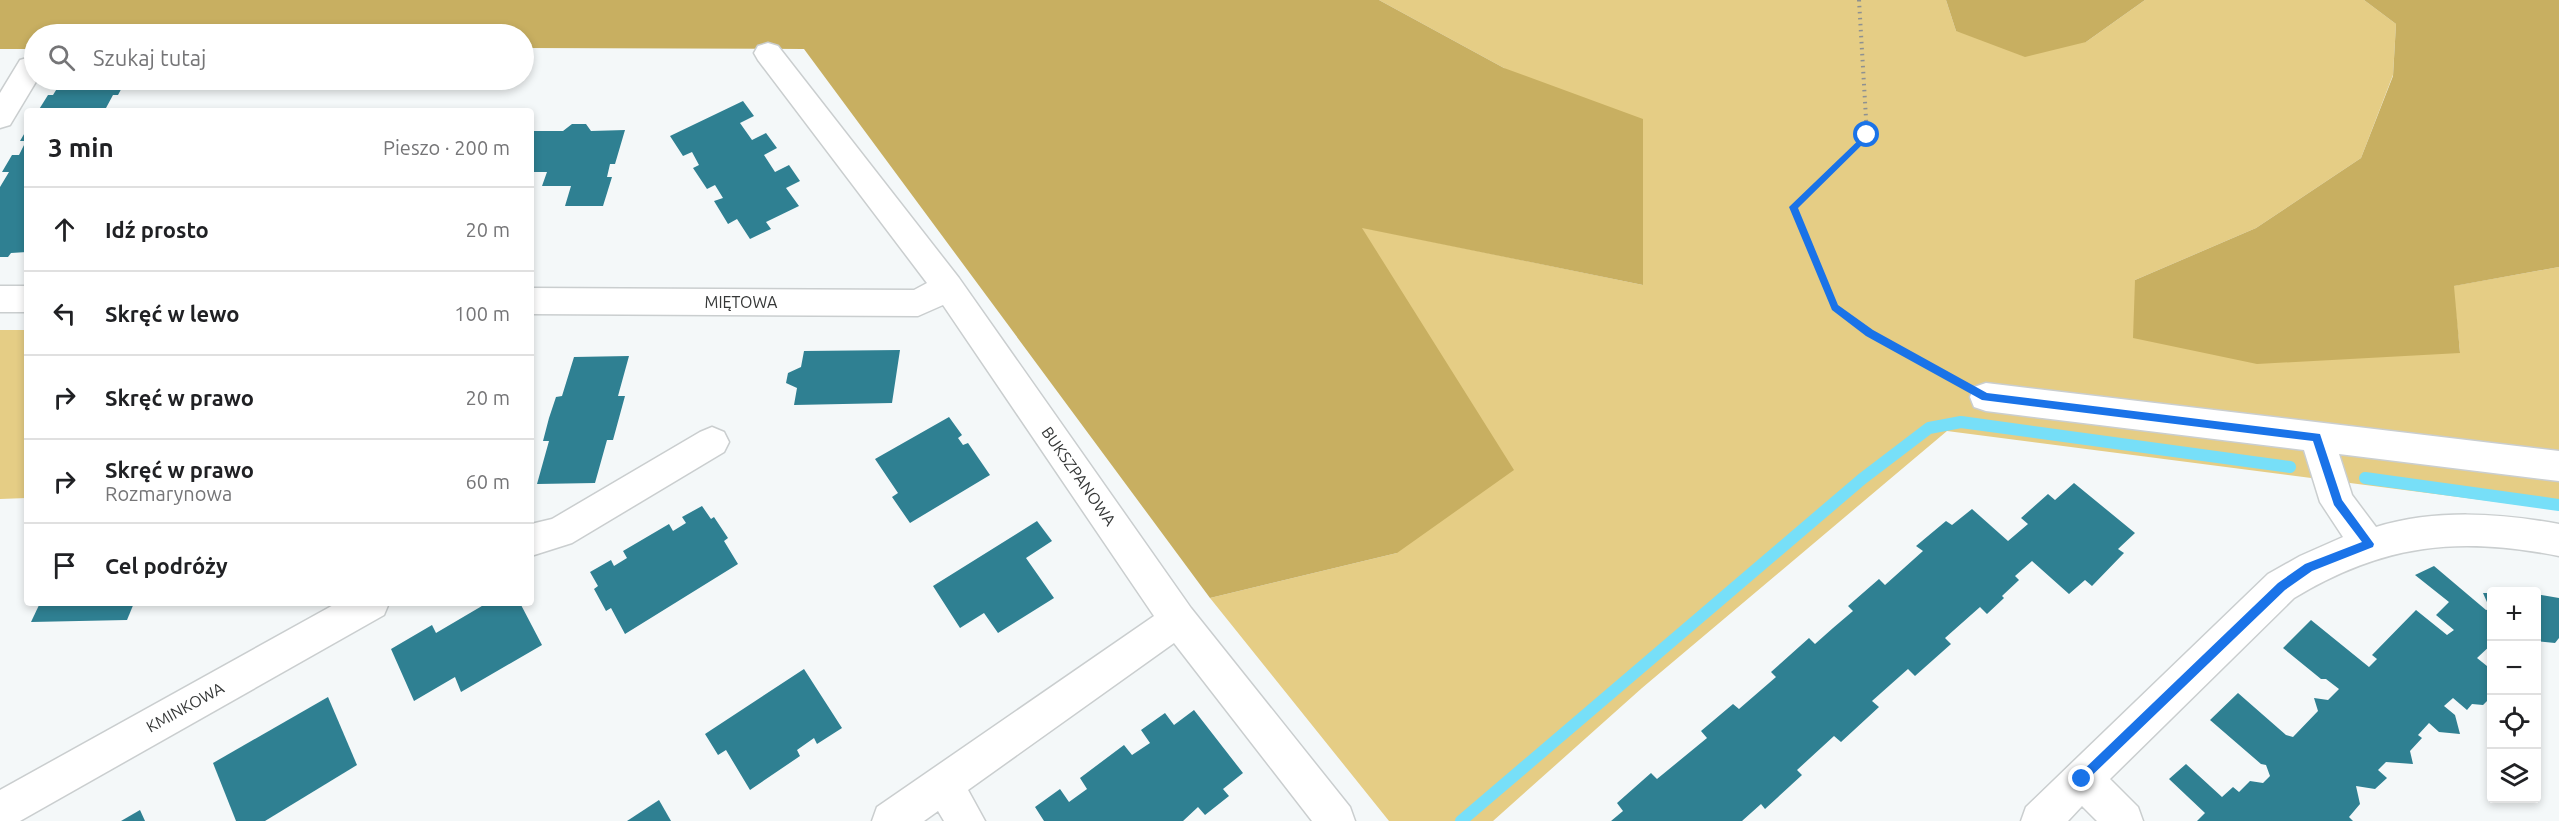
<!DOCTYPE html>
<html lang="pl">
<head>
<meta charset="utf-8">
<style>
  :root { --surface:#fff; --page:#f2f2f2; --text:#202124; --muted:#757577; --line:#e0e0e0 }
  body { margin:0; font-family:Ubuntu,sans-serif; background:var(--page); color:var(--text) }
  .controls { position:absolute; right:18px; bottom:18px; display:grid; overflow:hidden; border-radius:6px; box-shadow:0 3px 9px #0003 }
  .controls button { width:54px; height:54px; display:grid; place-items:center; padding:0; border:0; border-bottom:2px solid var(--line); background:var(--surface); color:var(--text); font:30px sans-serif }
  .stop { position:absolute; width:18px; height:18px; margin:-14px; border:4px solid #1a73e8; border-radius:50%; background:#fff }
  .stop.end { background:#1a73e8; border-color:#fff; box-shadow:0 2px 6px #0008 }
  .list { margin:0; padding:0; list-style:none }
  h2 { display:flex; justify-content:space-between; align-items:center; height:78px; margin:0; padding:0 24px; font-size:26px }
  h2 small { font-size:20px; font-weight:400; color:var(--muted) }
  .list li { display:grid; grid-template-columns:39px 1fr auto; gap:18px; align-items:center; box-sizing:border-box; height:84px; padding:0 24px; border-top:2px solid var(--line) }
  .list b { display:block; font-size:22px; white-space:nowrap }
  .list p { margin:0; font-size:20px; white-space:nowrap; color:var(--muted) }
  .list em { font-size:20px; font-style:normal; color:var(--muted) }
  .icon { flex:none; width:33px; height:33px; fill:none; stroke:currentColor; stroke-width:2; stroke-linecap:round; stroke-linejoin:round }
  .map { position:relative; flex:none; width:2559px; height:821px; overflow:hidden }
  .search { position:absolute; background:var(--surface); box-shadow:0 3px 9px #0003; left:24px; top:24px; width:510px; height:66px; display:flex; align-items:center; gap:15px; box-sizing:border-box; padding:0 21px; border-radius:33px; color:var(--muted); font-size:22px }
  .panel { position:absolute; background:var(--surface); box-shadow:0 3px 9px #0003; left:24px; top:108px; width:510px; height:498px; border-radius:6px }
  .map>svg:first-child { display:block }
  .green { fill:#e5cd85 }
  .forest { fill:#c8af61 }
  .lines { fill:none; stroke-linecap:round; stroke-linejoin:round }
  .stream { stroke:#77dff8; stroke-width:12 }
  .building { fill:#2f8092 }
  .minor-casing { stroke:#cacecf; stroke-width:3 }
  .path { stroke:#8e9191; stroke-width:4; stroke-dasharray:1.5 4.5; stroke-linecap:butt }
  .minor { fill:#fff; fill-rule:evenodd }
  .route { fill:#1a73e8 }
  .labels { text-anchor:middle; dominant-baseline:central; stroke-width:6; stroke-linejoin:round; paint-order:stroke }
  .street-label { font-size:16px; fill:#353737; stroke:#fff }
</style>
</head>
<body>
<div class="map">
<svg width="2559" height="821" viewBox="0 0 2559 821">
  <rect width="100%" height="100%" fill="#f4f8f9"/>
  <g class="green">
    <path d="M 1379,0 L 1946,0 L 1956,31 L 2086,42 L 2145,0 L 2364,0 L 2396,24 L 2393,75 L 2361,158 L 2256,228 L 2135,280 L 2460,352 L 2453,286 L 2559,267 L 2559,510 L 1947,431 L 1642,688 L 1493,821 L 1389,821 L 1210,598 L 1397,553 L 1361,227 L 1643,285 L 1504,68 Z"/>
    <path d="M 0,330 L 27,330 L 27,498 L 0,499 Z"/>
  </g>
  <g class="forest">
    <path d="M 0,0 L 1379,0 L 1504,68 L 1643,119 L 1643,285 L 1362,228 L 1514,470 L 1397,553 L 1210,598 L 804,49 L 524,48 L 524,34 L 34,34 L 34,49 L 0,49 Z"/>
    <path d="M 1946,0 L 2145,0 L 2086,42 L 2025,57 L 1956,31 Z"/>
    <path d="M 2364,0 L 2559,0 L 2559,267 L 2454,286 L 2460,353 L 2257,364 L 2133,338 L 2135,280 L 2256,228 L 2361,158 L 2393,76 L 2396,24 Z"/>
  </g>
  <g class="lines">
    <g class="stream">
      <path d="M 2365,478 L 2559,505"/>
      <path d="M 1461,821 L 1862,479 L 1929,428 L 1961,422 L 2290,467"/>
    </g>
  </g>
  <g class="building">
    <path d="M 55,80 L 126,80 L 118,95 L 113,95 L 106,108 L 111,108 L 109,111 L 38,111 L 48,95 L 53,95 L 61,82 L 55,81 Z"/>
    <path d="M 743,101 L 754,116 L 740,123 L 752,140 L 766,133 L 777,148 L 764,155 L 775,172 L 789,165 L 800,181 L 786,188 L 799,206 L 766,222 L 771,229 L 750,239 L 737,219 L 728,224 L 714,201 L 723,198 L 715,185 L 707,189 L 693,168 L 699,165 L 692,152 L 683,156 L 670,136 Z"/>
    <path d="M 572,124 L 586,124 L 591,131 L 625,130 L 615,164 L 610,164 L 607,177 L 612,177 L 603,206 L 565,206 L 571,186 L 542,186 L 547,172 L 531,172 L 531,131 L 563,131 Z"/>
    <path d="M 27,129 L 27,252 L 11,253 L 8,257 L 0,257 L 0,187 L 9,172 L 2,172 L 12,155 L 19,155 L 26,141 L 20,141 Z"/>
    <path d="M 900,350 L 892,403 L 794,405 L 797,388 L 786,383 L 788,373 L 801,367 L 804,351 Z"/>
    <path d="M 629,356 L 618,396 L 625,396 L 613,440 L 607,440 L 595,483 L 537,484 L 549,441 L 543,441 L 549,418 L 556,397 L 562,396 L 574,357 Z"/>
    <path d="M 949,417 L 962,435 L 958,438 L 963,445 L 968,443 L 990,475 L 910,523 L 892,497 L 898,493 L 875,459 Z"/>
    <path d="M 2074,483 L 2135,533 L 2118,549 L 2124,553 L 2092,586 L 2085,580 L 2069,594 L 2032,561 L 2015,576 L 2019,580 L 2002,596 L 2004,598 L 1987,614 L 1980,607 L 1945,638 L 1951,644 L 1915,676 L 1908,669 L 1872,701 L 1879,707 L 1841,742 L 1834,736 L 1797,770 L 1802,775 L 1765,809 L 1761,804 L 1742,821 L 1611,821 L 1623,811 L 1617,803 L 1651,773 L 1657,779 L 1707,738 L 1701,731 L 1733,704 L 1739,709 L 1776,677 L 1771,672 L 1809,638 L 1815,644 L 1833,628 L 1853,611 L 1848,606 L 1879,579 L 1885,585 L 1923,551 L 1916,546 L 1946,521 L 1952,525 L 1972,509 L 2008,541 L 2028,524 L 2021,518 L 2048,494 L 2055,500 Z"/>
    <path d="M 702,506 L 711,519 L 714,517 L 728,538 L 724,541 L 738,564 L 625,634 L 611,608 L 606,611 L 594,589 L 598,586 L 590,572 L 611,560 L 614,566 L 627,558 L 623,551 L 669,524 L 673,531 L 686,523 L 682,517 Z"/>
    <path d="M 1037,521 L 1052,541 L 1026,558 L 1054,598 L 998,633 L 984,613 L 960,628 L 933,586 Z"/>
    <path d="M 2434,566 L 2486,610 L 2490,609 L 2483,593 L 2492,593 L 2492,644 L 2477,658 L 2492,670 L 2492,696 L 2483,705 L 2472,704 L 2467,710 L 2453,698 L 2444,706 L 2455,715 L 2460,734 L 2439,732 L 2429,723 L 2418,735 L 2422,738 L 2410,751 L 2413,764 L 2386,762 L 2378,770 L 2387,778 L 2375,789 L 2356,786 L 2360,804 L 2349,817 L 2353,821 L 2197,821 L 2205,813 L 2169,779 L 2186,764 L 2222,797 L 2233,787 L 2239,792 L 2250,781 L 2263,783 L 2270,776 L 2266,765 L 2261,764 L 2210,720 L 2238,693 L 2286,735 L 2293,737 L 2318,711 L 2314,698 L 2328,700 L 2339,689 L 2326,679 L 2321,679 L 2283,648 L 2311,620 L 2369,667 L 2377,659 L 2372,655 L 2416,610 L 2447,635 L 2454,630 L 2436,615 L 2449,602 L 2415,575 Z"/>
    <path d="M 2536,594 L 2559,598 L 2559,638 L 2555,643 L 2536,641 Z"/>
    <path d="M 40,603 L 134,603 L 127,620 L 31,622 Z"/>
    <path d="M 487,603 L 520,603 L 542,645 L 461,692 L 455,677 L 414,701 L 391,649 L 432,625 L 436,633 Z"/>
    <path d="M 804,669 L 842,728 L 817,744 L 814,738 L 797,750 L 800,756 L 750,790 L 726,750 L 718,755 L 705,734 Z"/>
    <path d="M 328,697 L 357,765 L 265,821 L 236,821 L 213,763 Z"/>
    <path d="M 1194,710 L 1243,773 L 1223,789 L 1229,796 L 1205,815 L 1198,807 L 1183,821 L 1044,821 L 1035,807 L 1060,789 L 1069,802 L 1087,789 L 1080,778 L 1124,745 L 1132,755 L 1150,743 L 1141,730 L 1165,713 L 1174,725 Z"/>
    <path d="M 659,800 L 671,821 L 627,821 Z"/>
    <path d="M 140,810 L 145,821 L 121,821 Z"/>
  </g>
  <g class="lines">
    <g class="minor-casing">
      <g id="minor">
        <path d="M 768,43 L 778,46 L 959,278 L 1191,608 L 1350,807 L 1355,821 L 1312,821 L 1174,643 L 968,790 L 985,821 L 944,821 L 938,811 L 924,821 L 872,821 L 877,807 L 1154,616 L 943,305 L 918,316 L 531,314 L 531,288 L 914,290 L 927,283 L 758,60 L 754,53 L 758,46 Z"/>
        <path d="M 30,57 L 34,58 L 34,80 L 37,80 L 10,125 L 0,128 L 0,93 L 20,60 Z"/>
        <rect x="0" y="286" width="27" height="26"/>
        <path d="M 1986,383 L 2559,451 L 2559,481 L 2339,454 L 2352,495 L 2376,527 C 2436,509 2498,513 2559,524 L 2559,556 C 2458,536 2383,544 2294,598 L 2110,779 L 2138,807 L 2143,821 L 2097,821 L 2082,806 L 2068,821 L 2021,821 L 2026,807 L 2268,574 L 2300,556 L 2343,537 L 2320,502 L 2304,450 L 1986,411 L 1974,407 L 1970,397 L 1974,387 Z"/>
        <path d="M 712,427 L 724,432 L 729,442 L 724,452 L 572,543 L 531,556 L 531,524 L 552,519 L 700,432 Z"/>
        <path d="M 337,603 L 389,603 L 384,615 L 20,821 L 0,821 L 0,790 Z"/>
      </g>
    </g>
    <path class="path" d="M 1859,0 L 1867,135 L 1793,207 L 1835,307 L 1869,333 L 1954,380"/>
    <use href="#minor" class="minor"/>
  </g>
  <path class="route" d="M 1867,132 L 1870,133 L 1870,137 L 1798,208 L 1838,305 L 1873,330 L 1987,393 L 2320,434 L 2342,500 L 2374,544 L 2373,547 L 2312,571 L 2285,590 L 2082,785 L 2076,779 L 2078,775 L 2278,583 L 2305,564 L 2362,542 L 2334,505 L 2313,441 L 1982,400 L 1866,336 L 1832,310 L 1789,207 Z"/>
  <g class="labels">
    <g class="street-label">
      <text x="741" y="302">MIĘTOWA</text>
      <text transform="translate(1079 476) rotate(55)">BUKSZPANOWA</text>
      <text transform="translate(185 707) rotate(-29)">KMINKOWA</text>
    </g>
  </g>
</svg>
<div class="controls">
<button>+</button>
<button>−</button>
<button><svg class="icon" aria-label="locate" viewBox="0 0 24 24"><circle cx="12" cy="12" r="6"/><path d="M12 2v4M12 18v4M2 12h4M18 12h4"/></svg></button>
<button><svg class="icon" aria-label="layers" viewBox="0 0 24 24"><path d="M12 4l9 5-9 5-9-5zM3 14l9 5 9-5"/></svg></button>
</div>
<div class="stop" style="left:1867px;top:135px"></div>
<div class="stop end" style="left:2082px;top:779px"></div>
<div class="search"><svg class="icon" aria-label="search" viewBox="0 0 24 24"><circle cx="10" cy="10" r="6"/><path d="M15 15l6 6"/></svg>Szukaj tutaj</div>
<section class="panel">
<h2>3 min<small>Pieszo · 200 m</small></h2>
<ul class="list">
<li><svg class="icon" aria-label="ahead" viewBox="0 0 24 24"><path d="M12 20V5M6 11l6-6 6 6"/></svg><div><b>Idź prosto</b></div><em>20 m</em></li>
<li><svg class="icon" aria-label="left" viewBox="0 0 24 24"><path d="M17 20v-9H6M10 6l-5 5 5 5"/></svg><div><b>Skręć w lewo</b></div><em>100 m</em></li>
<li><svg class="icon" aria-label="right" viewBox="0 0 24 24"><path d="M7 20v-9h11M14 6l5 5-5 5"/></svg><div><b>Skręć w prawo</b></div><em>20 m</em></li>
<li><svg class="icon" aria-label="right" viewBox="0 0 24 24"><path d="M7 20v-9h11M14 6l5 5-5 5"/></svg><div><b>Skręć w prawo</b><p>Rozmarynowa</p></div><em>60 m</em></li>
<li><svg class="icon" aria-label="arrive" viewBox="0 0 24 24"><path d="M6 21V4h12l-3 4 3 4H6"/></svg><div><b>Cel podróży</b></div></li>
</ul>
</section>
</div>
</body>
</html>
